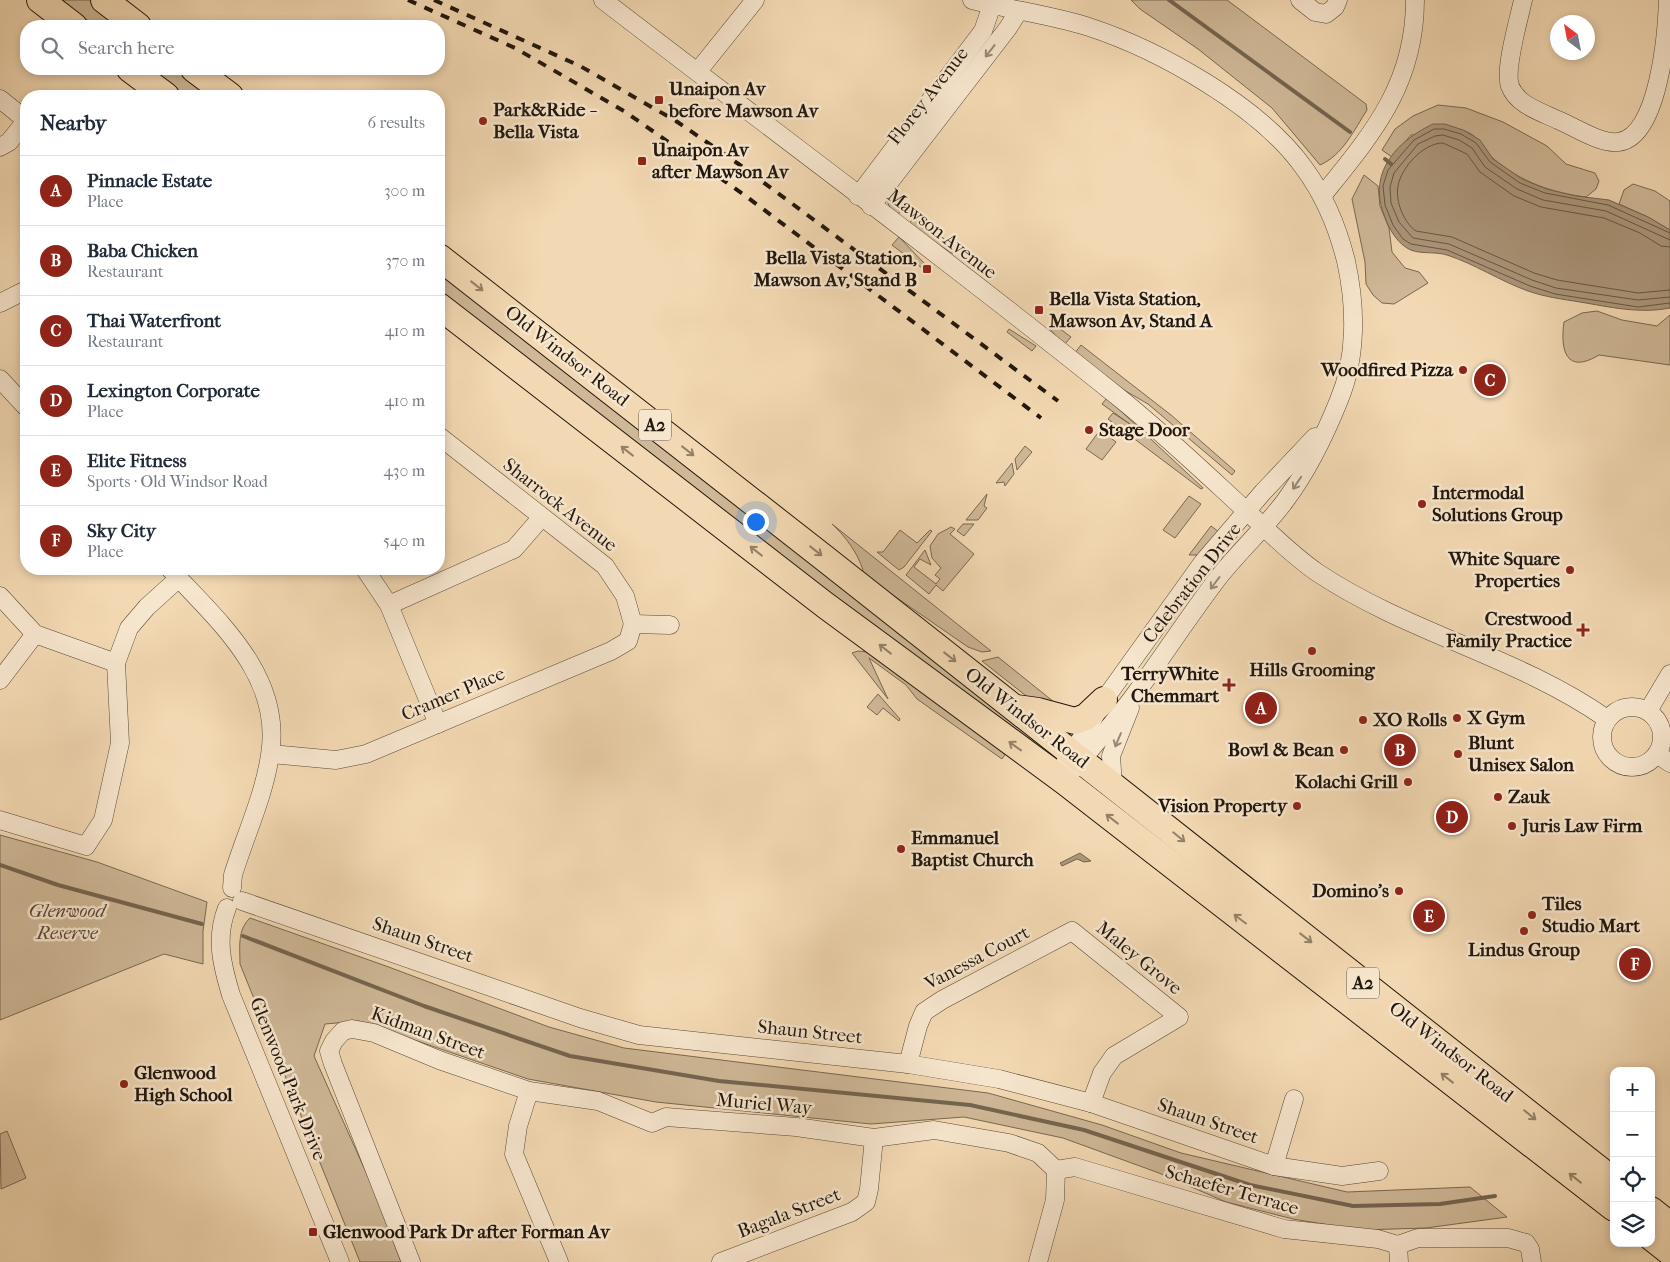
<!DOCTYPE html>
<html lang="en">
<head>
<meta charset="utf-8">
<style>
  :root { --surface:#fff; --page:#f2f2f3; --text:#1f2937; --muted:#747a83; --line:#e0e1e3; --accent:#8f2418 }
  body { margin:0; font-family:"IM FELL French Canon",serif; background:var(--page); color:var(--text) }
  .controls { position:absolute; right:15px; bottom:15px; display:grid; overflow:hidden; border-radius:10px; box-shadow:0 2px 8px #0003 }
  .controls button { width:45px; height:45px; display:grid; place-items:center; padding:0; border:0; border-bottom:1px solid var(--line); background:var(--surface); color:var(--text); font:25px sans-serif }
  .compass { position:absolute; left:1550px; top:15px; width:45px; height:45px; border-radius:50%; background:var(--surface); box-shadow:0 2px 8px #0003; rotate:328deg }
  .you { position:absolute; left:755px; top:521px; width:18px; height:18px; margin:-12px; border:4px solid #fff; border-radius:50%; background:#1a73e8; box-shadow:0 0 0 8px #1a73e833 }
  .badge { display:grid; place-items:center; width:32px; height:32px; border-radius:50%; background:var(--accent); color:#fff; font-size:16px; font-weight:700 }
  .pin { position:absolute; translate:-50% -50%; border:2px solid #fff; box-shadow:0 1px 5px #0006 }
  .list { margin:0; padding:0; list-style:none }
  h2 { display:flex; justify-content:space-between; align-items:center; height:65px; margin:0; padding:0 20px; font-size:21px }
  h2 small { font-size:16px; font-weight:400; color:var(--muted) }
  .list li { display:grid; grid-template-columns:32px 1fr auto; gap:15px; align-items:center; box-sizing:border-box; height:70px; padding:0 20px; border-top:1px solid var(--line) }
  .list b { display:block; font-size:19px; white-space:nowrap }
  .list p { margin:0; font-size:16px; white-space:nowrap; color:var(--muted) }
  .list em { font-size:16px; font-style:normal; color:var(--muted) }
  .icon { flex:none; width:28px; height:28px; fill:none; stroke:currentColor; stroke-width:2; stroke-linecap:round; stroke-linejoin:round }
  .map { position:relative; flex:none; width:1670px; height:1262px; overflow:hidden }
  .search { position:absolute; background:var(--surface); box-shadow:0 2px 8px #0003; left:20px; top:20px; width:425px; height:55px; display:flex; align-items:center; gap:12px; box-sizing:border-box; padding:0 18px; border-radius:20px; color:var(--muted); font-size:19px }
  .panel { position:absolute; background:var(--surface); box-shadow:0 2px 8px #0003; left:20px; top:90px; width:425px; height:485px; border-radius:20px }
  .map>svg:first-child { display:block }
  .green { fill:#cfb897; stroke:#786852 }
  .water { fill:#ac977b; stroke:#74644f }
  .lines { fill:none; stroke-linecap:round; stroke-linejoin:round }
  .shore { stroke:#665744; stroke-width:1 }
  .stream { stroke:#74644f; stroke-width:4 }
  .minor-casing { stroke:#564836; stroke-width:19 }
  .highway-casing { stroke:#21170d; stroke-width:28 }
  .minor { stroke:#f7e6ce; stroke-width:18 }
  .highway { stroke:#f3d9b3; stroke-width:26 }
  .rail { stroke:#21170d; stroke-width:4; stroke-dasharray:9 9; stroke-linecap:butt }
  .oneway { stroke:#978977 }
  .oneway2 { stroke:#948268 }
  .poi-dot { fill:#8f2418; stroke:#f7e6ce; stroke-width:2 }
  .labels { text-anchor:middle; dominant-baseline:central; stroke-width:5; stroke-linejoin:round; paint-order:stroke }
  .shield { fill:#f7e6ce; stroke:#615547; stroke-width:1 }
  .shield-label { font-size:18px; font-weight:bold; fill:#21170d }
  .poi-label { font-size:19px; font-weight:bold; fill:#21170d; stroke:#f7e6ce; text-anchor:start }
  .street-label { font-size:19px; fill:#21170d; stroke:#f7e6ce }
  .park-label { font-size:19px; font-style:italic; fill:#554736; stroke:#f7e6ce }
</style>
</head>
<body>
<div class="map">
<svg width="1670" height="1262" viewBox="0 0 1670 1262">
  <rect width="100%" height="100%" fill="#f3d9b3"/>
  <filter id="stains"><feTurbulence type="fractalNoise" baseFrequency=".004" numOctaves="4"/><feColorMatrix values="0 0 0 0 .2 0 0 0 0 .09 0 0 0 0 .02 0 0 0 .5 -.17"/></filter>
  <radialGradient id="worn" r=".72"><stop offset=".6" stop-color="#630" stop-opacity="0"/><stop offset="1" stop-color="#630" stop-opacity=".3"/></radialGradient>
  <g class="green">
    <path d="M 62,0 L 90,0 L 124,26 L 95,26 Z"/>
    <path d="M 1131,0 L 1227,0 L 1366,104 L 1367,110 C 1354,130 1343,155 1320,165 L 1272,108 L 1198,49 L 1140,9 Z"/>
    <path d="M 149,69 L 179,69 L 215,96 L 184,96 Z"/>
    <path d="M 1438,105 L 1466,108 L 1503,122 L 1547,146 L 1566,164 L 1595,173 L 1599,181 L 1596,189 L 1586,197 C 1553,193 1521,182 1495,160 C 1483,150 1480,136 1465,131 C 1455,127 1423,134 1411,135 L 1392,157 L 1382,150 L 1395,129 L 1413,116 Z"/>
    <path d="M 1364,175 L 1378,186 L 1380,206 L 1389,228 L 1392,252 L 1405,268 L 1419,272 L 1428,283 L 1394,304 L 1382,303 L 1373,295 L 1366,284 L 1365,262 L 1352,199 Z"/>
    <path d="M 1633,184 L 1655,191 L 1670,201 L 1670,230 L 1648,217 L 1619,204 L 1624,190 Z"/>
    <path d="M 889,195 L 904,207 L 897,216 L 890,208 L 886,198 Z"/>
    <path d="M 915,216 L 957,249 L 953,254 L 908,225 Z"/>
    <path d="M 899,237 L 925,264 L 922,268 L 892,245 Z"/>
    <path d="M 439,271 L 1056,752 L 1053,756 L 1042,753 L 439,297 Z"/>
    <path d="M 1597,311 L 1622,320 L 1657,326 L 1670,315 L 1670,365 L 1599,355 C 1566,375 1560,350 1564,322 L 1582,313 Z"/>
    <path d="M 1051,322 L 1071,337 L 1064,345 L 1048,327 Z"/>
    <path d="M 1009,329 L 1036,346 L 1032,351 L 1007,332 Z"/>
    <path d="M 1081,345 L 1171,415 L 1235,471 L 1232,475 L 1148,404 L 1117,386 L 1074,354 Z"/>
    <path d="M 1107,398 L 1203,488 L 1201,489 L 1108,419 L 1113,413 L 1130,424 L 1102,404 Z"/>
    <path d="M 1100,430 L 1116,442 L 1102,460 L 1086,449 Z"/>
    <path d="M 1025,446 L 1032,452 L 1017,470 L 1015,459 Z"/>
    <path d="M 1012,463 L 1014,474 L 1005,486 L 1004,482 L 996,483 Z"/>
    <path d="M 987,494 L 984,506 L 987,508 L 978,520 L 966,520 Z"/>
    <path d="M 1189,496 L 1201,504 L 1175,538 L 1163,530 Z"/>
    <path d="M 832,524 L 991,651 L 982,652 L 968,647 L 861,573 L 863,570 C 857,552 846,537 832,524 Z"/>
    <path d="M 963,524 L 974,524 L 964,536 L 957,531 Z"/>
    <path d="M 1211,526 L 1219,532 L 1200,555 L 1189,555 Z"/>
    <path d="M 951,527 L 955,529 L 950,534 L 974,554 L 943,591 L 936,585 L 929,594 L 906,575 L 925,550 L 931,565 L 920,559 L 914,567 L 936,584 L 940,579 L 935,575 L 941,568 L 932,558 L 930,546 L 938,534 Z"/>
    <path d="M 900,530 L 917,543 L 930,530 L 932,531 L 904,567 L 899,570 L 877,552 L 883,552 Z"/>
    <path d="M 858,651 L 868,652 L 1006,753 L 1002,759 L 917,699 L 906,685 L 869,658 L 888,699 L 852,653 Z"/>
    <path d="M 998,657 L 1054,702 L 1030,699 L 982,661 Z"/>
    <path d="M 878,694 L 900,719 L 899,721 L 883,708 L 877,715 L 867,707 Z"/>
    <path d="M 0,835 L 97,862 L 207,902 L 203,931 L 203,964 L 164,954 L 0,1020 Z"/>
    <path d="M 250,918 L 386,966 L 549,1027 L 624,1048 L 988,1093 L 1102,1125 L 1181,1153 L 1347,1192 L 1470,1187 L 1507,1217 L 1426,1228 L 1359,1230 L 1293,1219 L 1226,1202 L 1159,1173 L 1063,1138 L 964,1117 L 871,1124 L 656,1102 L 528,1079 L 359,1021 L 325,1024 L 314,1056 L 373,1188 L 401,1262 L 360,1262 L 240,964 C 240,948 237,930 250,918 Z"/>
    <path d="M 7,1131 L 26,1178 L 1,1189 L 0,1134 Z"/>
  </g>
  <g class="water">
    <path d="M 1433,124 L 1445,124 L 1463,130 L 1480,140 L 1493,159 L 1522,179 L 1546,189 L 1576,196 L 1609,200 L 1648,217 L 1670,230 L 1670,308 C 1639,314 1610,307 1580,302 C 1562,299 1545,297 1528,291 C 1500,281 1475,264 1447,255 C 1435,251 1417,255 1407,248 C 1396,241 1389,229 1385,217 C 1367,174 1395,142 1433,124 Z"/>
    <path d="M 1080,853 L 1091,861 L 1084,862 L 1077,859 L 1062,866 L 1060,863 Z"/>
  </g>
  <g class="lines">
    <g class="shore">
      <path d="M 1670,233 L 1608,205 L 1545,193 L 1520,183 L 1490,162 L 1476,143 L 1461,134 L 1444,129 L 1434,129 L 1414,140 L 1388,170 L 1383,186 L 1385,205 L 1393,225 L 1403,239 L 1411,244 L 1447,250 L 1530,286 L 1555,294 L 1638,307 L 1670,303"/>
      <path d="M 1670,240 L 1606,211 L 1543,200 L 1517,189 L 1485,167 L 1472,148 L 1459,140 L 1443,135 L 1435,136 L 1418,144 L 1394,173 L 1390,187 L 1391,203 L 1399,222 L 1413,238 L 1449,244 L 1532,280 L 1556,288 L 1638,300 L 1670,297"/>
      <path d="M 1670,247 L 1661,246 L 1640,233 L 1604,218 L 1541,207 L 1514,196 L 1480,172 L 1467,154 L 1443,143 C 1423,143 1401,168 1398,186 C 1395,201 1404,223 1416,231 L 1452,237 L 1534,273 L 1557,280 L 1638,293 L 1670,290"/>
    </g>
    <g class="stream">
      <path d="M 1169,0 L 1350,132"/>
      <path d="M 1385,159 L 1391,164"/>
      <path d="M 0,865 L 58,885 L 202,924"/>
      <path d="M 243,936 L 424,1006 L 570,1056 L 719,1081 L 970,1105 L 1084,1130 L 1250,1185 L 1353,1206 L 1440,1204 L 1495,1196"/>
    </g>
    <g class="minor-casing">
      <g id="minor">
        <path d="M 603,0 C 776,133 952,263 1122,400 C 1164,434 1203,471 1243,508 C 1268,530 1290,554 1318,573 C 1408,633 1519,657 1607,719"/>
        <path d="M 972,0 C 1011,10 1051,15 1089,27 C 1159,50 1260,106 1304,168 C 1324,195 1338,229 1346,261 C 1356,306 1357,357 1339,400 C 1325,435 1308,470 1285,501 C 1265,528 1239,551 1218,578 C 1189,616 1164,655 1136,693 C 1117,719 1095,744 1074,769"/>
        <path d="M 1300,0 L 1315,12 L 1326,14 L 1335,7 L 1338,0"/>
        <path d="M 1523,0 C 1519,19 1504,69 1510,86 C 1517,105 1541,112 1558,120 C 1575,127 1600,144 1618,142 C 1659,138 1667,32 1668,0"/>
        <path d="M 698,71 L 755,0"/>
        <path d="M 0,99 L 26,120"/>
        <path d="M 0,147 L 9,142 L 26,121"/>
        <path d="M 858,196 L 983,31 L 992,5"/>
        <path d="M 1322,196 C 1372,134 1415,85 1415,0"/>
        <path d="M 871,206 L 1008,28 L 1018,12"/>
        <path d="M 0,303 L 26,290"/>
        <path d="M 0,379 L 26,407"/>
        <path d="M 439,436 L 605,566 L 625,596 L 633,624"/>
        <path d="M 170,569 C 218,621 283,676 270,755 C 264,796 245,836 233,875 L 232,888"/>
        <path d="M 365,569 L 389,605 L 438,724"/>
        <path d="M 0,596 L 35,634 L 116,663"/>
        <path d="M 389,605 L 514,549 L 541,518"/>
        <path d="M 633,624 L 670,625"/>
        <path d="M 0,680 L 35,634"/>
        <circle cx="1632" cy="737" r="30"/>
        <path d="M 1648,711 L 1670,674"/>
        <path d="M 271,754 L 336,760 L 366,754 L 611,651 L 628,641 L 633,624"/>
        <path d="M 1657,754 L 1670,763"/>
        <path d="M 1066,760 L 1081,739 L 1104,700 L 1203,562 L 1263,492 L 1315,437"/>
        <path d="M 1113,785 L 1111,756 L 1130,708"/>
        <path d="M 0,820 L 86,846 L 103,820 L 120,743 L 116,663 L 129,628 L 147,607 L 179,578"/>
        <path d="M 242,901 L 580,1018 L 639,1035 L 908,1064 L 999,1079 L 1091,1103 L 1274,1166 L 1342,1176 L 1379,1171"/>
        <path d="M 227,908 C 215,938 222,965 231,995 L 340,1262"/>
        <path d="M 908,1064 L 918,1026 L 924,1012 L 942,1000 L 1072,931 L 1179,1017 L 1114,1056 L 1102,1073 L 1091,1103"/>
        <path d="M 529,1091 L 518,1126 L 514,1154 L 559,1262"/>
        <path d="M 1274,1166 L 1294,1099"/>
        <path d="M 1056,1170 L 1075,1167 L 1284,1229 L 1378,1239 L 1398,1245"/>
        <path d="M 1398,1245 L 1418,1238 L 1508,1238 L 1526,1243 L 1530,1249 L 1532,1262"/>
        <path d="M 1398,1245 L 1399,1262"/>
        <path d="M 411,1262 L 333,1064 L 329,1051 L 334,1041 L 343,1031 L 352,1029 L 374,1033 L 439,1060 L 529,1091 L 598,1101 L 652,1123 L 666,1117 L 796,1127 L 874,1138 L 934,1130 L 1009,1143 L 1038,1153 L 1056,1170"/>
        <path d="M 721,1262 L 852,1212 L 866,1202 L 869,1189 L 874,1138"/>
        <path d="M 1038,1262 L 1055,1200 L 1056,1170"/>
      </g>
    </g>
    <g class="highway-casing">
      <g id="highway">
        <path d="M 40,0 L 74,26"/>
        <path d="M 104,0 L 138,26"/>
        <path d="M 130,69 L 166,96"/>
        <path d="M 194,69 L 230,96"/>
        <path d="M 439,257 L 823,557 L 1614,1181"/>
        <path d="M 439,306 L 825,605 L 1064,781 L 1614,1208"/>
        <path d="M 1016,708 L 1038,711 L 1075,721 L 1086,717 L 1104,700"/>
        <path d="M 1651,1210 L 1670,1225"/>
        <path d="M 1651,1237 L 1670,1252"/>
      </g>
    </g>
    <use href="#minor" class="minor"/>
    <use href="#highway" class="highway"/>
    <g class="rail">
      <path d="M 408,0 L 515,48 L 624,111 L 743,194 L 1041,418"/>
      <path d="M 434,0 L 580,66 L 676,121 L 740,165 L 1058,401"/>
    </g>
  </g>
  <defs><path id="oneway-shaft" d="M-6 0H5M1.5-3L5.5 0L1.5 3" fill="none" stroke-width="1.6" stroke-linecap="round" stroke-linejoin="round" transform="scale(1.25)"/></defs>
  <g class="oneway">
    <use href="#oneway-shaft" transform="translate(990 51) rotate(128)"/>
    <use href="#oneway-shaft" transform="translate(1297 483) rotate(124)"/>
    <use href="#oneway-shaft" transform="translate(1215 583) rotate(127)"/>
    <use href="#oneway-shaft" transform="translate(1118 740) rotate(113)"/>
  </g>
  <g class="oneway2">
    <use href="#oneway-shaft" transform="translate(477 286) rotate(38)"/>
    <use href="#oneway-shaft" transform="translate(627 451) rotate(-142)"/>
    <use href="#oneway-shaft" transform="translate(688 451) rotate(38)"/>
    <use href="#oneway-shaft" transform="translate(756 551) rotate(-142)"/>
    <use href="#oneway-shaft" transform="translate(816 551) rotate(38)"/>
    <use href="#oneway-shaft" transform="translate(885 649) rotate(-142)"/>
    <use href="#oneway-shaft" transform="translate(950 657) rotate(38)"/>
    <use href="#oneway-shaft" transform="translate(1015 746) rotate(-144)"/>
    <use href="#oneway-shaft" transform="translate(1112 819) rotate(-142)"/>
    <use href="#oneway-shaft" transform="translate(1179 837) rotate(39)"/>
    <use href="#oneway-shaft" transform="translate(1240 919) rotate(-143)"/>
    <use href="#oneway-shaft" transform="translate(1306 938) rotate(38)"/>
    <use href="#oneway-shaft" transform="translate(1447 1078) rotate(-142)"/>
    <use href="#oneway-shaft" transform="translate(1530 1115) rotate(39)"/>
    <use href="#oneway-shaft" transform="translate(1575 1178) rotate(-142)"/>
  </g>
  <g class="poi-dot">
    <rect x="654" y="95" width="10" height="10" rx="2.5"/>
    <circle cx="483" cy="121" r="5"/>
    <rect x="637" y="156" width="10" height="10" rx="2.5"/>
    <rect x="922" y="264" width="10" height="10" rx="2.5"/>
    <rect x="1034" y="305" width="10" height="10" rx="2.5"/>
    <circle cx="1463" cy="370" r="5"/>
    <circle cx="1089" cy="430" r="5"/>
    <circle cx="1422" cy="504" r="5"/>
    <circle cx="1570" cy="570" r="5"/>
    <path d="M1580.5 622.5h5v5h5v5h-5v5h-5v-5h-5v-5h5z"/>
    <circle cx="1312" cy="651" r="5"/>
    <path d="M1226.5 677.5h5v5h5v5h-5v5h-5v-5h-5v-5h5z"/>
    <circle cx="1457" cy="718" r="5"/>
    <circle cx="1363" cy="720" r="5"/>
    <circle cx="1344" cy="750" r="5"/>
    <circle cx="1458" cy="754" r="5"/>
    <circle cx="1408" cy="782" r="5"/>
    <circle cx="1498" cy="797" r="5"/>
    <circle cx="1297" cy="806" r="5"/>
    <circle cx="1512" cy="826" r="5"/>
    <circle cx="901" cy="849" r="5"/>
    <circle cx="1399" cy="891" r="5"/>
    <circle cx="1532" cy="915" r="5"/>
    <circle cx="1524" cy="931" r="5"/>
    <circle cx="124" cy="1084" r="5"/>
    <rect x="308" y="1227" width="10" height="10" rx="2.5"/>
  </g>
  <g class="labels">
    <g class="shield">
      <rect x="639" y="409.5" width="32" height="31" rx="4"/>
      <rect x="1347" y="967.5" width="32" height="31" rx="4"/>
    </g>
    <g class="shield-label">
      <text x="655" y="425">A2</text>
      <text x="1363" y="983">A2</text>
    </g>
    <g class="poi-label">
      <text x="669" y="89">Unaipon Av<tspan x="669" dy="22">before Mawson Av</tspan></text>
      <text x="493" y="110">Park&amp;Ride -<tspan x="493" dy="22">Bella Vista</tspan></text>
      <text x="652" y="150">Unaipon Av<tspan x="652" dy="22">after Mawson Av</tspan></text>
      <text x="917" y="258" text-anchor="end">Bella Vista Station,<tspan x="917" dy="22">Mawson Av, Stand B</tspan></text>
      <text x="1049" y="299">Bella Vista Station,<tspan x="1049" dy="22">Mawson Av, Stand A</tspan></text>
      <text x="1453" y="370" text-anchor="end">Woodfired Pizza</text>
      <text x="1099" y="430">Stage Door</text>
      <text x="1432" y="493">Intermodal<tspan x="1432" dy="22">Solutions Group</tspan></text>
      <text x="1560" y="559" text-anchor="end">White Square<tspan x="1560" dy="22">Properties</tspan></text>
      <text x="1572" y="619" text-anchor="end">Crestwood<tspan x="1572" dy="22">Family Practice</tspan></text>
      <text x="1312" y="670" text-anchor="middle">Hills Grooming</text>
      <text x="1219" y="674" text-anchor="end">TerryWhite<tspan x="1219" dy="22">Chemmart</tspan></text>
      <text x="1467" y="718">X Gym</text>
      <text x="1373" y="720">XO Rolls</text>
      <text x="1468" y="743">Blunt<tspan x="1468" dy="22">Unisex Salon</tspan></text>
      <text x="1334" y="750" text-anchor="end">Bowl &amp; Bean</text>
      <text x="1398" y="782" text-anchor="end">Kolachi Grill</text>
      <text x="1508" y="797">Zauk</text>
      <text x="1287" y="806" text-anchor="end">Vision Property</text>
      <text x="1522" y="826">Juris Law Firm</text>
      <text x="911" y="838">Emmanuel<tspan x="911" dy="22">Baptist Church</tspan></text>
      <text x="1389" y="891" text-anchor="end">Domino's</text>
      <text x="1542" y="904">Tiles<tspan x="1542" dy="22">Studio Mart</tspan></text>
      <text x="1524" y="950" text-anchor="middle">Lindus Group</text>
      <text x="134" y="1073">Glenwood<tspan x="134" dy="22">High School</tspan></text>
      <text x="323" y="1232">Glenwood Park Dr after Forman Av</text>
    </g>
    <g class="street-label">
      <text transform="translate(928 96) rotate(-52)">Florey Avenue</text>
      <text transform="translate(942 234) rotate(38)">Mawson Avenue</text>
      <text transform="translate(567 356) rotate(38)">Old Windsor Road</text>
      <text transform="translate(560 505) rotate(38)">Sharrock Avenue</text>
      <text transform="translate(1192 583) rotate(-52)">Celebration Drive</text>
      <text transform="translate(453 694) rotate(-23)">Cramer Place</text>
      <text transform="translate(1027 718) rotate(38)">Old Windsor Road</text>
      <text transform="translate(423 940) rotate(19)">Shaun Street</text>
      <text transform="translate(977 958) rotate(-28)">Vanessa Court</text>
      <text transform="translate(1139 958) rotate(39)">Maley Grove</text>
      <text transform="translate(810 1032) rotate(6)">Shaun Street</text>
      <text transform="translate(428 1033) rotate(20)">Kidman Street</text>
      <text transform="translate(1451 1052) rotate(38)">Old Windsor Road</text>
      <text transform="translate(288 1079) rotate(68)">Glenwood Park Drive</text>
      <text transform="translate(764 1104) rotate(5)">Muriel Way</text>
      <text transform="translate(1208 1121) rotate(19)">Shaun Street</text>
      <text transform="translate(1232 1190) rotate(16)">Schaefer Terrace</text>
      <text transform="translate(789 1213) rotate(-21)">Bagala Street</text>
    </g>
    <g class="park-label">
      <text x="67" y="911">Glenwood<tspan x="67" dy="22">Reserve</tspan></text>
    </g>
  </g>
  <rect width="100%" height="100%" filter="url(#stains)"/>
  <rect width="100%" height="100%" fill="url(#worn)"/>
</svg>
<div class="controls">
<button>+</button>
<button>−</button>
<button><svg class="icon" aria-label="locate" viewBox="0 0 24 24"><circle cx="12" cy="12" r="6"/><path d="M12 2v4M12 18v4M2 12h4M18 12h4"/></svg></button>
<button><svg class="icon" aria-label="layers" viewBox="0 0 24 24"><path d="M12 4l9 5-9 5-9-5zM3 14l9 5 9-5"/></svg></button>
</div>
<svg class="compass" viewBox="-18 -18 36 36"><path d="M0-13l5 13h-10z" fill="#e53935"/><path d="M0 13l5-13h-10z" fill="#747a83"/></svg>
<div class="you"></div>
<div class="pin badge" style="left:1261px;top:708px">A</div>
<div class="pin badge" style="left:1400px;top:750px">B</div>
<div class="pin badge" style="left:1490px;top:380px">C</div>
<div class="pin badge" style="left:1452px;top:817px">D</div>
<div class="pin badge" style="left:1429px;top:916px">E</div>
<div class="pin badge" style="left:1635px;top:964px">F</div>
<div class="search"><svg class="icon" aria-label="search" viewBox="0 0 24 24"><circle cx="10" cy="10" r="6"/><path d="M15 15l6 6"/></svg>Search here</div>
<section class="panel">
<h2>Nearby<small>6 results</small></h2>
<ul class="list">
<li><span class="badge">A</span><div><b>Pinnacle Estate</b><p>Place</p></div><em>300 m</em></li>
<li><span class="badge">B</span><div><b>Baba Chicken</b><p>Restaurant</p></div><em>370 m</em></li>
<li><span class="badge">C</span><div><b>Thai Waterfront</b><p>Restaurant</p></div><em>410 m</em></li>
<li><span class="badge">D</span><div><b>Lexington Corporate</b><p>Place</p></div><em>410 m</em></li>
<li><span class="badge">E</span><div><b>Elite Fitness</b><p>Sports · Old Windsor Road</p></div><em>430 m</em></li>
<li><span class="badge">F</span><div><b>Sky City</b><p>Place</p></div><em>540 m</em></li>
</ul>
</section>
</div>
</body>
</html>
